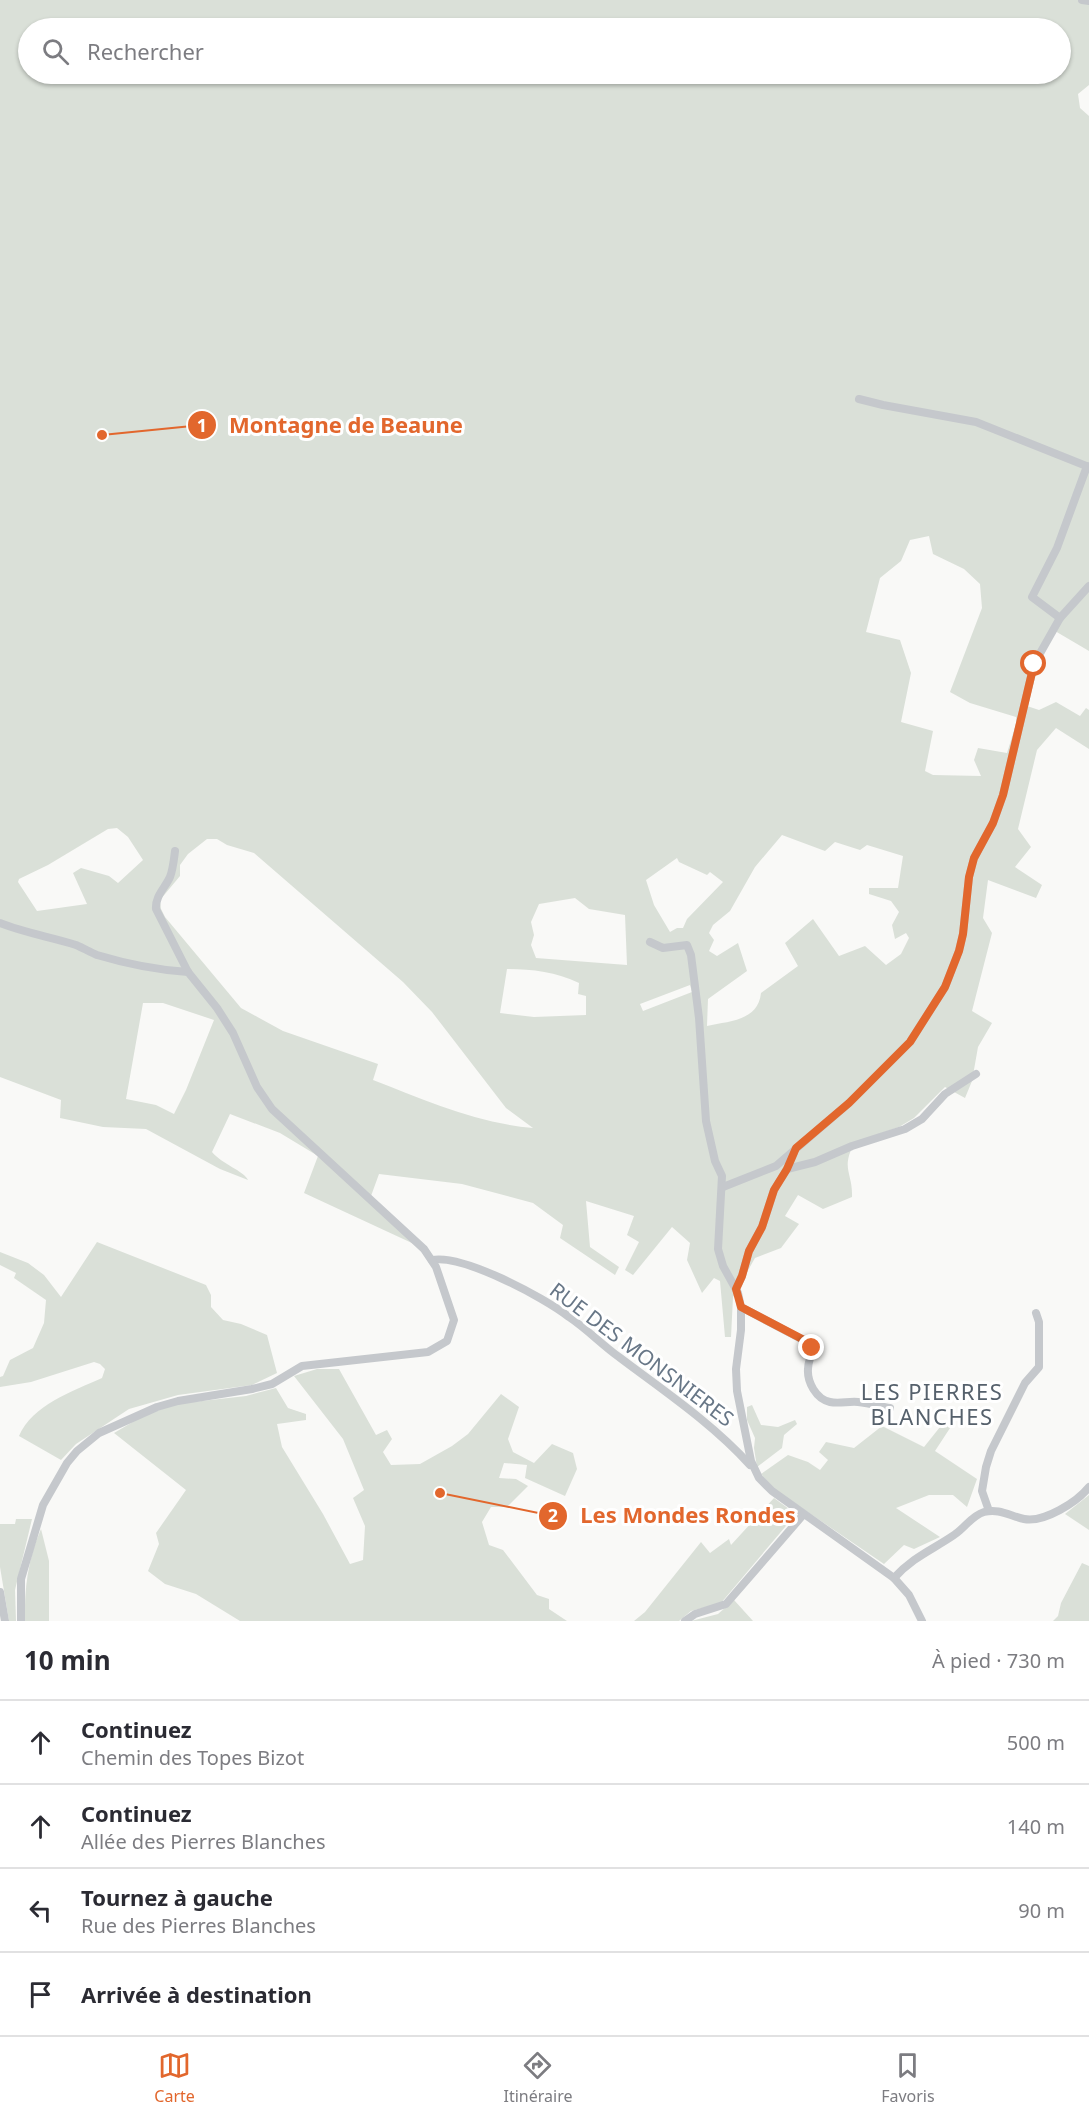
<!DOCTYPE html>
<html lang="fr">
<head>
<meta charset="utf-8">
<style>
  :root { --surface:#fff; --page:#f2f2f3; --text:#2b2b33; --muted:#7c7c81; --line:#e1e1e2; --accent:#e2672d }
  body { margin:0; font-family:"Noto Sans",sans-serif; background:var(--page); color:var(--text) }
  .stop { position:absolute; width:18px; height:18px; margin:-14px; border:4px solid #e2672d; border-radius:50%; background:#fff }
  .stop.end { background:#e2672d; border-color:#fff; box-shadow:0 2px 6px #0008 }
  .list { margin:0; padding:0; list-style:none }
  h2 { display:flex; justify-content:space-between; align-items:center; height:78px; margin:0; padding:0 24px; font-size:26px }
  h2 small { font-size:20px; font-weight:400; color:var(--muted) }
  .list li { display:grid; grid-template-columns:39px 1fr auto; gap:18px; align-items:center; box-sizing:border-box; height:84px; padding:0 24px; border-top:2px solid var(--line) }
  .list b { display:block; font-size:22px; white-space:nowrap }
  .list p { margin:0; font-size:20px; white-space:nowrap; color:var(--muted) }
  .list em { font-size:20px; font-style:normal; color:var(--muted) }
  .icon { flex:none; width:33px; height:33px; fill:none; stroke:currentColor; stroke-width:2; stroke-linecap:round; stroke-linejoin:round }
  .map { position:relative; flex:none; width:1089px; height:1621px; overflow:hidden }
  .search { position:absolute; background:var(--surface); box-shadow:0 2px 4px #0004; left:18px; right:18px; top:18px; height:66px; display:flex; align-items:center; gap:15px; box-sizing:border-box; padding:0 21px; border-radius:33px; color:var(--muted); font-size:22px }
  .sheet { height:414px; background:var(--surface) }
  nav { display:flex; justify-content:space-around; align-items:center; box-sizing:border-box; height:84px; border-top:2px solid var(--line); background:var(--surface); font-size:16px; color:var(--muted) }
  nav a { display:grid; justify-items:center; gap:3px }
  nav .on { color:var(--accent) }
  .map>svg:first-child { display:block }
  .green { fill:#dae0d8; fill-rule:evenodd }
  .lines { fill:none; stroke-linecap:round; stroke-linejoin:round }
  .minor { stroke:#c5c8cc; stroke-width:8 }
  .route { stroke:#e2672d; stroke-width:8 }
  .labels { text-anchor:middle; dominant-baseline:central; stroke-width:6; stroke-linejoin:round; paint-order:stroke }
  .street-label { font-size:21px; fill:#687787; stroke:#fff }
  .neighbourhood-label { font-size:22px; letter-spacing:1.5px; fill:#56616c; stroke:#fff }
  .leader { fill:none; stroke:#e2672d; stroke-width:2 }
  .callout-dot { fill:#e2672d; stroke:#fff; stroke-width:2 }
  .mark-label { font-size:18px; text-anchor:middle; font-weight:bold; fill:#fff }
  .callout-label { font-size:22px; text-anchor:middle; font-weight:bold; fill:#e2672d; stroke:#fff; stroke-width:6; stroke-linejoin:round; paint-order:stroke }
</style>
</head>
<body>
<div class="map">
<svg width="1089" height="1621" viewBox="0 0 1089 1621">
  <rect width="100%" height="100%" fill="#f9f9f7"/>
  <g class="green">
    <path d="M 0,0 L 1089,0 L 1089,85 L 1078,94 L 1080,108 L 1089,116 L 1089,651 L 1055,631 L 1041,657 L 1027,706 L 1039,710 L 1056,702 L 1080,716 L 1086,708 L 1089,710 L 1089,749 L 1056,728 L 1037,750 L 1018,829 L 1031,847 L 1015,867 L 1042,885 L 1036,898 L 988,880 L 983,918 L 992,933 L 972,1011 L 992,1023 L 978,1047 L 972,1081 L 965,1098 L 945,1087 L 914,1118 L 899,1127 L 855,1142 C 840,1169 853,1172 852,1197 L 823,1209 L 798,1195 L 785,1216 L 799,1224 L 781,1248 L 755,1258 L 733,1297 L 731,1337 L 725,1337 L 720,1281 L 714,1278 L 702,1293 L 687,1260 L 690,1243 L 672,1227 L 633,1275 L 625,1270 L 639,1242 L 627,1235 L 634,1216 L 586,1201 L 590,1247 L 619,1267 L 615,1275 L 560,1238 L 563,1225 L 533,1203 L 462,1184 L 379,1174 L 371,1196 L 414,1244 L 304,1193 L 318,1156 L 280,1133 L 230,1114 L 212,1152 C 222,1164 244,1171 248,1180 L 220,1169 L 146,1129 L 103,1127 L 60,1118 L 61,1100 L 0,1077 ZM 28,28 L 1060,28 L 1060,74 L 28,74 ZM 929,536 L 933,554 L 964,569 L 980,584 L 982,608 L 950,692 L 970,703 L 1016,717 L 1016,724 L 1007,753 L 978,748 L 974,760 L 981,776 L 933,775 L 925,771 L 933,731 L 901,722 L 911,673 L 900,640 L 866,632 L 880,578 L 901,561 L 910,540 ZM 117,828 L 128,837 L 143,860 L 118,883 L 109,876 L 81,868 L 73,873 L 87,904 L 37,911 L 18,882 L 19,879 L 48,865 L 108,829 ZM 782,835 L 825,851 L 835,842 L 860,850 L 867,845 L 903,856 L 898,888 L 869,888 L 869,894 L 891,901 L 899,912 L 892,925 L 895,939 L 906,933 L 909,938 L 901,954 L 886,965 L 865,946 L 839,956 L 813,919 L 785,943 L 798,966 L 761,993 C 758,1021 729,1021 707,1026 L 708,999 L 747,971 L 738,943 L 717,956 L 709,951 L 714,940 L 709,933 L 713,925 L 730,911 L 755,867 ZM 207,839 L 217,839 L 227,845 L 254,853 L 403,982 L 432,1012 L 506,1108 L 533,1128 C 476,1123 425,1100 373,1080 L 378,1064 L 283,1031 L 241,1008 L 165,917 L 161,909 L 160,900 L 180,876 L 180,865 L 188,854 ZM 677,858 L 679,862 L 707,875 L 710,872 L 723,882 L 687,919 L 683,928 L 677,928 L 670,932 L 654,905 L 646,880 ZM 575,898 L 589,909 L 625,915 L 627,965 L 536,958 L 531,945 L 534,935 L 531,922 L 539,904 ZM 507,969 C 532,969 556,972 579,983 L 578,994 L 586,996 L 586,1015 L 534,1017 L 500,1013 ZM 690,985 L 692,992 L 643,1011 L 640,1004 ZM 143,1003 L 163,1003 L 214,1020 L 186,1090 L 174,1114 L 156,1105 L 126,1099 Z"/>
    <path d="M 97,1242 L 206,1285 L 211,1295 L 211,1307 L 223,1320 L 241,1324 L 267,1335 L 277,1373 L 252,1385 L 178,1395 L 129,1409 L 76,1444 L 61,1460 L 19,1436 C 32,1405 73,1391 102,1378 L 105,1369 L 100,1364 L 94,1362 L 31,1382 L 0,1387 L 0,1377 L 3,1376 L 10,1360 L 33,1348 L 44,1323 L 46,1300 L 14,1278 L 16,1273 L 0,1265 L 0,1252 L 28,1263 L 44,1275 L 61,1297 Z"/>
    <path d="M 317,1369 L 339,1369 L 376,1435 L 387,1430 L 392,1439 L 383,1452 L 391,1465 L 420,1464 L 452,1446 L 468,1434 L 501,1394 L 519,1407 L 508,1439 L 513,1452 L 534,1463 L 552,1444 L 573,1453 L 577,1469 L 565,1496 L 525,1478 L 527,1465 L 504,1463 L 499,1478 L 516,1479 L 528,1486 L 507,1507 L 491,1507 L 482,1522 L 489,1545 L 503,1550 L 537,1595 L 549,1599 L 549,1609 L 567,1621 L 240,1621 L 196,1594 L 165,1584 L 148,1571 L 159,1544 L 156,1533 L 186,1490 L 114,1433 L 143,1416 L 175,1404 L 246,1396 L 276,1388 L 288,1408 L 306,1414 L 306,1420 L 277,1424 L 282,1447 L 323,1514 L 350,1564 L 363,1560 L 365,1526 L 353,1498 L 364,1490 L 343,1439 L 294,1376 Z"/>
    <path d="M 752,1405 L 761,1425 L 778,1427 L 795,1420 L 797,1424 L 784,1435 L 782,1448 L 757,1467 L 754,1448 L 755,1438 L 747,1420 L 747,1407 Z"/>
    <path d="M 944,1422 L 952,1425 L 935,1451 L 977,1479 L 967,1507 L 953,1495 L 929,1495 L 896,1508 L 940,1537 L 914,1549 L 904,1545 L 884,1564 L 774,1489 L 761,1474 L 788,1455 L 808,1462 L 820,1470 L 828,1460 L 819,1452 L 826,1442 L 854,1448 L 882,1426 L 924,1447 Z"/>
    <path d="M 1089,1495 L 1089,1530 L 1065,1514 Z"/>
    <path d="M 774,1498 L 796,1514 L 721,1603 L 691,1611 L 679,1621 L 634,1621 L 645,1612 L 701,1542 L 710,1553 L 729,1539 L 731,1545 Z"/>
    <path d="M 16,1519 L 32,1519 L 15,1590 L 16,1621 L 9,1621 L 0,1567 L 0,1524 L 15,1524 Z"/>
    <path d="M 41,1529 L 49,1561 L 49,1621 L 25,1621 C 24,1590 28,1558 41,1529 Z"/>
    <path d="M 1082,1563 L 1089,1566 L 1089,1621 L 1053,1621 L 1058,1616 L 1061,1603 Z"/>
    <path d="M 734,1600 L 753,1621 L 691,1621 L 718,1614 Z"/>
  </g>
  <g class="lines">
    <g class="minor">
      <path d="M 1082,0 L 1089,1"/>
      <path d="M 859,399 L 883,405 L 976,422 L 1089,467"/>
      <path d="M 1060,618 L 1032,597 L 1057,548 L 1087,466"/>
      <path d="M 0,923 C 25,933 51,937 76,945 C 83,948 90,952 97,955 C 127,964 157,970 188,972"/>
      <path d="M 650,942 L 663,948 L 687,945 L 691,955 L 699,1018 L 706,1121 L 715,1161 L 722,1176 L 718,1249 L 723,1266 L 738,1293 L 741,1307 L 741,1330 L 736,1369 L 737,1391 L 751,1461 L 759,1478 L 772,1491 L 894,1578 L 909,1595 L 922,1621"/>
      <path d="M 787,1169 L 815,1162 L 852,1146 L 905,1129 L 922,1119 L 945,1094 L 976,1074"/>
      <path d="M 723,1187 L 776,1166 L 849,1103 L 910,1042 L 945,987 L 959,951 L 963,934 L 969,877 L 974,858 L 993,823 L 1003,795 L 1034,664 L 1060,618 L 1089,586"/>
      <path d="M 432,1260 C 463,1254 543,1297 569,1317 C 587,1329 602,1345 619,1357 C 664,1391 712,1423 750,1465"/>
      <path d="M 736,1289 L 742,1276 L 749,1251 L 762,1227 L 774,1190 L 787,1169 L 794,1153"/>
      <path d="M 741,1307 L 809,1343 C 815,1352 808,1359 808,1369 C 807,1382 816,1399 830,1402 C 839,1404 849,1401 858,1402 C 869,1403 879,1406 890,1408"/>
      <path d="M 989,1511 L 982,1491 L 986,1467 L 991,1451 L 1025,1383 L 1039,1367 L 1039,1322 L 1036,1313"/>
      <path d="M 894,1578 C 913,1557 932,1550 954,1535 C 965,1528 971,1516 984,1512 C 999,1508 1010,1516 1024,1519 C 1044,1523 1077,1502 1089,1487"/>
      <path d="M 0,1592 L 5,1621"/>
      <path d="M 21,1621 L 21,1579 L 43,1505 L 67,1463 L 77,1451 L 99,1433 L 157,1407 L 178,1401 L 252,1389 L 272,1384 L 302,1366 L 428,1352 L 447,1341 L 454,1320 L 436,1267 L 424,1249 L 272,1109 L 257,1087 L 233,1033 L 217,1008 L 188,972 L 156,909 C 155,896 165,888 170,877 C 173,869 174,859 175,851"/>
      <path d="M 685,1621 L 695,1614 L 726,1604 L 803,1515"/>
    </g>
  </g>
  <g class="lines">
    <path class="route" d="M 812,1348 L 806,1341 L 741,1307 L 736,1289 L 742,1276 L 749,1251 L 762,1227 L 774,1190 L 787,1169 L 796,1148 L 849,1103 L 910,1042 L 945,987 L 959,951 L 963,934 L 969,877 L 974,858 L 993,823 L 1003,795 L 1034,664"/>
  </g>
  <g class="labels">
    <g class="street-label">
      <text transform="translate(642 1354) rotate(37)">RUE DES MONSNIERES</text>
    </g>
    <g class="neighbourhood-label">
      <text x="932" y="1391">LES PIERRES<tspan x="932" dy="25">BLANCHES</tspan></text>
    </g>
  </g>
  <path class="leader" d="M102 435L202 425M440 1493L553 1516"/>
  <g class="callout-dot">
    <circle cx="102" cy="435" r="6"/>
    <circle cx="440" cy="1493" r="6"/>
    <circle cx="202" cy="425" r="15"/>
    <circle cx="553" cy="1516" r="15"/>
  </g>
  <g class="mark-label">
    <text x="202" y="432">1</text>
    <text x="553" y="1522">2</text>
  </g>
  <g class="callout-label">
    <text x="346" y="433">Montagne de Beaune</text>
    <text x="688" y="1523">Les Mondes Rondes</text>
  </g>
</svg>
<div class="stop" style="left:1034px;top:664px"></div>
<div class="stop end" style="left:812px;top:1348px"></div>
<div class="search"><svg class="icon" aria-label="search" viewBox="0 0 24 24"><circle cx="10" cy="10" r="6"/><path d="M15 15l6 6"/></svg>Rechercher</div>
</div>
<section class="sheet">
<h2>10 min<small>À pied · 730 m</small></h2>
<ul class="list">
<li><svg class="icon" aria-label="ahead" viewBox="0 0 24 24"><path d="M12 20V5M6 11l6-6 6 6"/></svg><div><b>Continuez</b><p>Chemin des Topes Bizot</p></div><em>500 m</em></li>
<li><svg class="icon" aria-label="ahead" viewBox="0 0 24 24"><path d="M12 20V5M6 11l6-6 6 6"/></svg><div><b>Continuez</b><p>Allée des Pierres Blanches</p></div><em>140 m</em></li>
<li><svg class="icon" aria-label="left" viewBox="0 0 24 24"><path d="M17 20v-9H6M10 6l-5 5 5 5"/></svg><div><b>Tournez à gauche</b><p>Rue des Pierres Blanches</p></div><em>90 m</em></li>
<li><svg class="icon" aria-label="arrive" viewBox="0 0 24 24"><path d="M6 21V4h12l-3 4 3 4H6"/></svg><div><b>Arrivée à destination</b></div></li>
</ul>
</section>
<nav>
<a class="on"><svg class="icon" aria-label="map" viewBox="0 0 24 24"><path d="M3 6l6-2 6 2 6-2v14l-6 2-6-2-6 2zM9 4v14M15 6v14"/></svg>Carte</a>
<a><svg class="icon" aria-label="directions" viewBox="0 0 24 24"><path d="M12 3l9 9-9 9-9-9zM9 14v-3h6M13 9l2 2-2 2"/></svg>Itinéraire</a>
<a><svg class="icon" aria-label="saved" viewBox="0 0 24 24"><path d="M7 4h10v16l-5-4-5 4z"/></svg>Favoris</a>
</nav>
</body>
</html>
